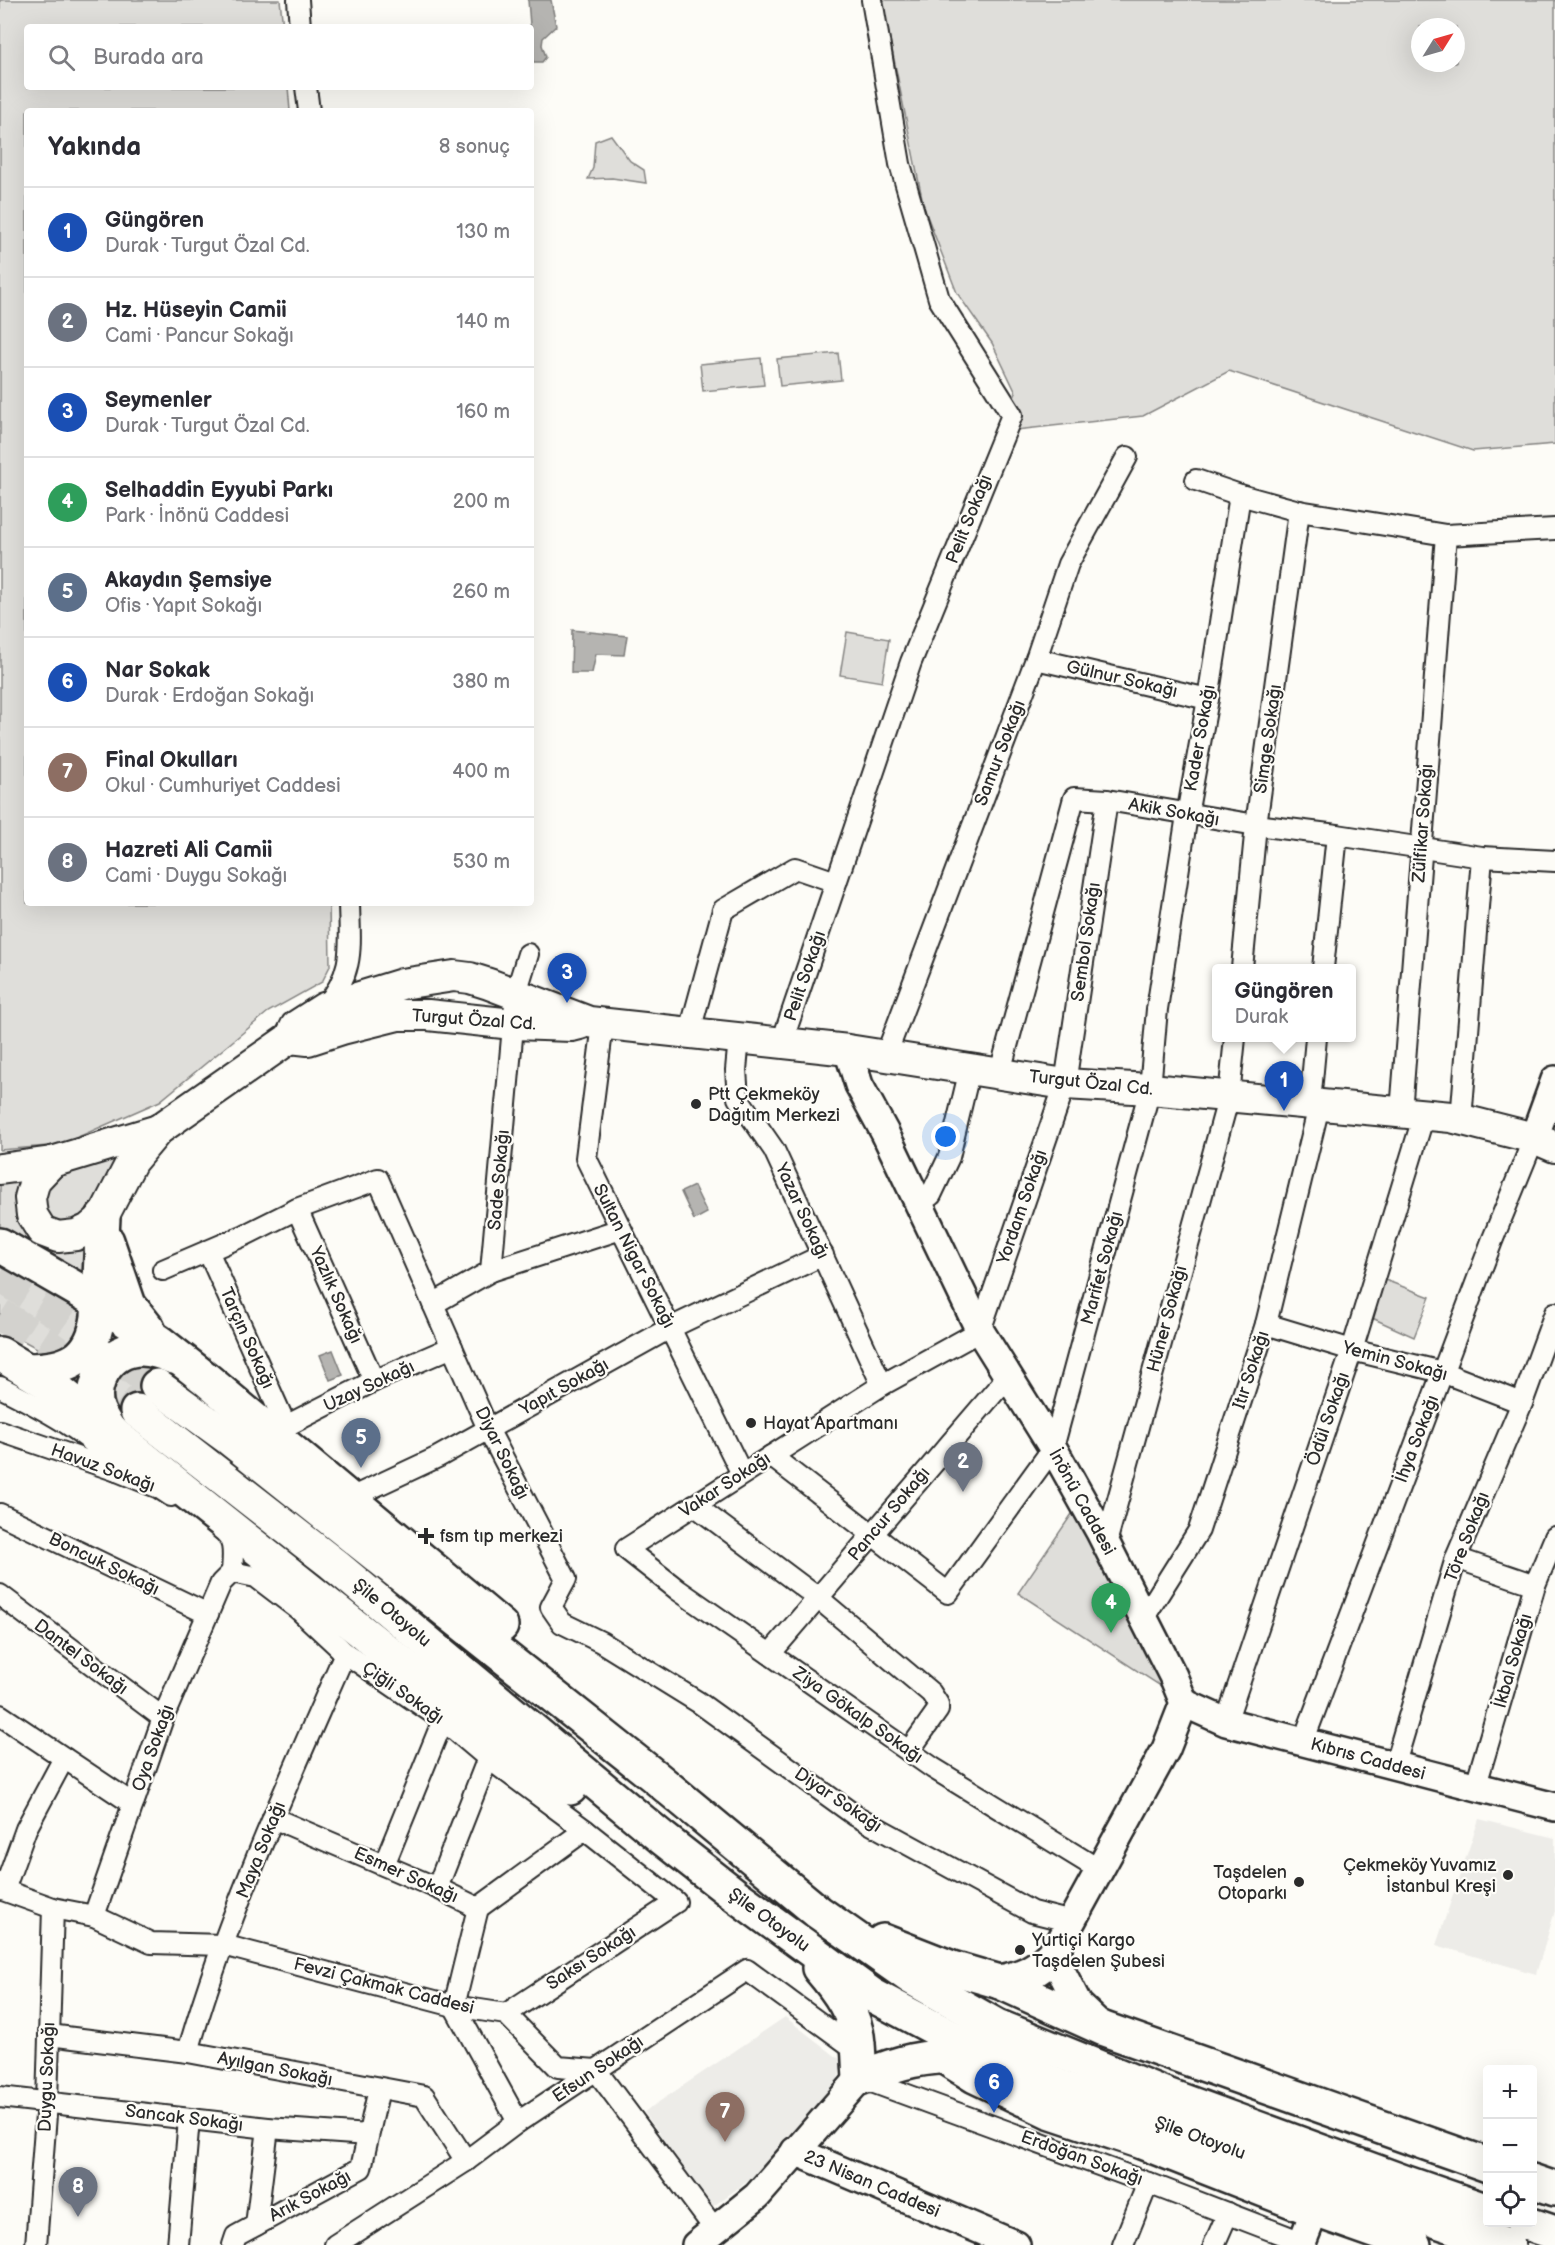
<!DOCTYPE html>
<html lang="tr">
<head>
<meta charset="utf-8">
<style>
  :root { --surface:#fff; --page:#f7f7f7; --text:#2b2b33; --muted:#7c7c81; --line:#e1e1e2; --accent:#2b2b2b }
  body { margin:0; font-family:"Balsamiq Sans",sans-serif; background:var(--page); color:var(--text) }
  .controls { position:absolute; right:18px; bottom:18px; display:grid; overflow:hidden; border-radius:6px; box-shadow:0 6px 24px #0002 }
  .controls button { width:54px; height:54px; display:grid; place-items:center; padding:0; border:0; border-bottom:2px solid var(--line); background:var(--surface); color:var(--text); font:30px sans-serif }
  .compass { position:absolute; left:1411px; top:18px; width:54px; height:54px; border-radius:50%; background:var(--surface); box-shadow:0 6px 24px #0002; rotate:53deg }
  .you { position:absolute; left:946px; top:1137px; width:21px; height:21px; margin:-15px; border:4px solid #fff; border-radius:50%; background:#1a73e8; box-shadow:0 0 0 9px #1a73e833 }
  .badge { display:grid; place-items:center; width:39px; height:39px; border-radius:50%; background:var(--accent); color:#fff; font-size:20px; font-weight:700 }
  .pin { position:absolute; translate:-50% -50px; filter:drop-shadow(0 2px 3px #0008) }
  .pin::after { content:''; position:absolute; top:32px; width:21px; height:18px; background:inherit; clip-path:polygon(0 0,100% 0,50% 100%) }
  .popup { position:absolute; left:1212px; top:964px; width:144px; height:78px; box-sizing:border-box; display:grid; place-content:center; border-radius:6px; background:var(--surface); filter:drop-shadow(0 2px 4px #0005); font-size:20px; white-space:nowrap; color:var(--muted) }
  .popup b { font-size:22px; color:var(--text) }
  .popup::after { content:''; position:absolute; left:50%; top:100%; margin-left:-12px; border:12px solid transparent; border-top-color:var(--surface) }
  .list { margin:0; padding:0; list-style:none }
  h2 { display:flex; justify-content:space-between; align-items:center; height:78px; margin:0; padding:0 24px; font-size:26px }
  h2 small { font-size:20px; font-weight:400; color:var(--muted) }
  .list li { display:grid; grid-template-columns:39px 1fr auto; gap:18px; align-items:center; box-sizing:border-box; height:90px; padding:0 24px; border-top:2px solid var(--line) }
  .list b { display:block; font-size:22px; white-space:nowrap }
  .list p { margin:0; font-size:20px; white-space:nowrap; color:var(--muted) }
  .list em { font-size:20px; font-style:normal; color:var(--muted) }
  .icon { flex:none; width:33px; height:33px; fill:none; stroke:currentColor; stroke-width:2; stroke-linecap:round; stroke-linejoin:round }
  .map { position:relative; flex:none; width:1555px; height:2245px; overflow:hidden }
  .search { position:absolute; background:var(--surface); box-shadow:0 6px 24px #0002; left:24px; top:24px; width:510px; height:66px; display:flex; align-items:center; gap:15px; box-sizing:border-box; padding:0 21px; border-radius:6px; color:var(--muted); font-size:22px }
  .panel { position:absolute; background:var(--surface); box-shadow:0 6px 24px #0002; left:24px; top:108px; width:510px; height:798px; border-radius:6px }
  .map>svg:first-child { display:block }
  .built { fill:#edece8 }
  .green { fill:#dfdeda; stroke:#858482; stroke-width:1.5; fill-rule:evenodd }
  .water { fill:#b5b4b1; stroke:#7e7d7b; stroke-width:1.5 }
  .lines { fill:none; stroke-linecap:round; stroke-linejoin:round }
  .highway-tunnel { stroke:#d3d2ce; stroke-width:33; stroke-dasharray:33 16; stroke-linecap:butt }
  .street-casing { stroke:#2b2b2b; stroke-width:24 }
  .secondary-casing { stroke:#2b2b2b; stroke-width:32 }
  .primary-casing { stroke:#2b2b2b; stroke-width:34 }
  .highway-casing { stroke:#2b2b2b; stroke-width:38 }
  .street { stroke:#fdfcf7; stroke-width:20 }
  .secondary { stroke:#fdfcf7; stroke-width:27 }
  .primary { stroke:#fdfcf7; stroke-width:30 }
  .highway { stroke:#fdfcf7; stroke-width:33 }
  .poi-dot { fill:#2b2b2b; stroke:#fdfcf7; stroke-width:2 }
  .labels { text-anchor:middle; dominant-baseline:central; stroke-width:4.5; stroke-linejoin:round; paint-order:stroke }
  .street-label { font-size:18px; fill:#2b2b2b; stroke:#fdfcf7 }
  .poi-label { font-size:18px; fill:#2b2b2b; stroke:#fdfcf7; text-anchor:start }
</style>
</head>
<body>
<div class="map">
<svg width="1555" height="2245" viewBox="0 0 1555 2245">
  <rect width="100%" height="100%" fill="#fdfcf7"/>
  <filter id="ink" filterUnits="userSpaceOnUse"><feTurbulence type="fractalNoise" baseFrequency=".0167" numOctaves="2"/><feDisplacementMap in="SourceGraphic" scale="12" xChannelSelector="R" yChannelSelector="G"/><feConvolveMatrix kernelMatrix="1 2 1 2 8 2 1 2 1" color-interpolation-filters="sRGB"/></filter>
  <g filter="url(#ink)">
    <g class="built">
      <path d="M 1479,1819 L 1555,1838 L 1555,1911 L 1536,1974 L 1436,1945 Z"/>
      <path d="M 785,2017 L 842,2061 L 838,2079 L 759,2173 L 712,2207 L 644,2112 Z"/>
    </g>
    <g class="green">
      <path d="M 0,0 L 280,0 L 283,27 L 27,27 L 27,87 L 288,87 L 290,111 L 27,111 L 27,903 L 329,903 L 330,966 L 322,982 L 268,1012 L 160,1101 L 60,1145 L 0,1150 Z"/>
      <path d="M 882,0 L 1555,0 L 1555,444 L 1473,451 L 1229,371 L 1143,416 L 997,432 L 1016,393 L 992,343 L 957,293 L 924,208 ZM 1420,27 L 1456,27 L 1456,63 L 1420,63 Z"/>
      <path d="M 611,135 L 630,161 L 644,170 L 646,183 L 612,178 L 588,179 L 593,168 L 595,141 Z"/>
      <path d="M 838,353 L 841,380 L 780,386 L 777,359 Z"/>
      <path d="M 761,358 L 764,385 L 703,391 L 700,364 Z"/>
      <path d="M 847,632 L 889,639 L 882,682 L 840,675 Z"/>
      <path d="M 122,1151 L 87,1219 L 50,1223 L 44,1211 L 43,1192 L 60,1173 Z"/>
      <path d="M 24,1177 L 18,1213 L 91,1240 L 90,1281 L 0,1228 L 0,1184 Z"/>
      <path d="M 0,1256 L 84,1301 L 86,1330 L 66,1352 L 44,1352 L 0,1328 Z"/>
      <path d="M 1385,1280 L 1430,1297 L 1414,1337 L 1370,1317 Z"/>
      <path d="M 133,1361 L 170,1370 L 128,1423 L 117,1409 L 110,1386 Z"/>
      <path d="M 1076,1508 L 1165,1689 L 1018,1593 Z"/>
    </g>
    <g class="water">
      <path d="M 528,0 L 551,0 L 556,26 L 543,38 L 542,45 L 546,57 L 542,62 L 533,62 Z"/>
      <path d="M 572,630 L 627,636 L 624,655 L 596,654 L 592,673 L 571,673 Z"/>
      <path d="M 694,1186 L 707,1213 L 694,1220 L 681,1192 Z"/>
      <path d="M 333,1350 L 343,1375 L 330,1380 L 320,1355 Z"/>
    </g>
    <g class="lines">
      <g class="highway-tunnel">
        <path d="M 0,1275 L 61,1315 L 157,1386"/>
        <path d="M 0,1315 L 47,1345 L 137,1411"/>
      </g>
      <g class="street-casing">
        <g id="street">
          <path d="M 298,0 L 300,27"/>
          <path d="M 306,87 L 309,111"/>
          <path d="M 1196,480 L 1240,495 L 1299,511 L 1446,535 L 1555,529"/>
          <path d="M 1036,659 L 1208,699"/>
          <path d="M 1242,968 L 1256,825 L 1299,511"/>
          <path d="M 1323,968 L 1337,835"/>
          <path d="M 324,1008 C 355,972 350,947 349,903"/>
          <path d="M 603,1024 L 586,1158 L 742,1474"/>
          <path d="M 690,1031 L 723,910 L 795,868 L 836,882"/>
          <path d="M 739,1038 L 736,1070 L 738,1098 L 774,1150 L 882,1385"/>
          <path d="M 782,1042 L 911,662 L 1012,415 L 939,299 L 900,164 L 872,0"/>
          <path d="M 886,1055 L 1036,659 L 1068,564 L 1127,457"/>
          <path d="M 1000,1072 L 1074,798 L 1107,800 L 1256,825 L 1337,835 L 1482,857 L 1555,861"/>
          <path d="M 1310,1103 L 1316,1038"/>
          <path d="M 1401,1112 L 1446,535"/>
          <path d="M 1461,1120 L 1482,857"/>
          <path d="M 918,1204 L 931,1195 L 949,1157 L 970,1069"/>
          <path d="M 297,1209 L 374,1381"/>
          <path d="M 208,1251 L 286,1426 L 374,1381 L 452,1347"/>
          <path d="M 163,1270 L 245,1235 L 297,1209 L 378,1179 L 488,1429 L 566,1579 L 551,1607 L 562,1623 L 601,1642 L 698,1702 L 856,1816 L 1032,1912 L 1072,1922"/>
          <path d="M 491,1271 L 621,1229"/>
          <path d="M 433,1304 L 491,1271 L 516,993 L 528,954"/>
          <path d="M 1266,1324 L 1352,1350 L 1442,1372 L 1522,1403"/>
          <path d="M 0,1387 C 35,1405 98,1435 117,1471"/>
          <path d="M 0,1431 L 117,1471 L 159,1488 L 171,1496"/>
          <path d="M 771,1456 L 948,1593 L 1053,1448 L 1150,1089 L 1157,1009 L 1187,815 L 1208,699 L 1240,495"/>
          <path d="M 361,1493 L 438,1457 L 670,1328 L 823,1255"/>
          <path d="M 694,1505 L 818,1598 L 931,1693 L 938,1704 L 938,1710 L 909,1751"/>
          <path d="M 0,1514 L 208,1614"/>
          <path d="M 221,1529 C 236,1539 233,1555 232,1572"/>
          <path d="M 1106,1543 L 1229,1096 L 1235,1038"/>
          <path d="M 1456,1558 L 1535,1585"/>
          <path d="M 0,1595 L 163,1718"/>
          <path d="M 1143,1619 L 1199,1530 L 1266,1324 L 1319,1106"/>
          <path d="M 770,1654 L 1009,1375"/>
          <path d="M 0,1715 L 133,1804"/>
          <path d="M 1226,1722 L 1352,1350 L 1424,1115"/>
          <path d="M 1303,1742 L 1492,1241 L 1534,1138"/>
          <path d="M 1394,1767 L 1456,1558 L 1522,1403 L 1555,1313"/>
          <path d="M 1475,1788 L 1535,1585 L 1555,1537"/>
          <path d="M 273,1818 L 437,1888 L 478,1908 L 454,2006"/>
          <path d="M 384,1865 L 443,1720"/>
          <path d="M 1098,1869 L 933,1768 L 678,1590 L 626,1549 L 882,1385 L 980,1331 L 1065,1084 L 1107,800"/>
          <path d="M 437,1888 L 488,1758"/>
          <path d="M 0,1889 L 53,1908 L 94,1916 L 151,1943 L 223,1945 L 454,2006 L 506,2014 L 558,2067 L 596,2070 L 714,2228"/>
          <path d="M 4,1890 L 26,1829 L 64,1758"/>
          <path d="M 478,1908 L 585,1830"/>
          <path d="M 94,1916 L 163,1718 L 221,1583 L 232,1572 L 256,1577 L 298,1609 L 345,1653 L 443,1720 L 488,1758 L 585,1830 L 676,1902 L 506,2014"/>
          <path d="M 454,2006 L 518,2122"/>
          <path d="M 49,2035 L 188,2052 L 424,2096 L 466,2161"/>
          <path d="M 188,2052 C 227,1915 288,1783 345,1653"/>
          <path d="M 861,2078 L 1148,2183 L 1302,2242"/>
          <path d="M 0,2097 L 268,2128 L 368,2135"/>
          <path d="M 256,2225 L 268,2128"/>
          <path d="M 36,2245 L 47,2102 L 53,1908"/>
          <path d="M 178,2245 L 189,2119"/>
          <path d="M 233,2245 L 236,2236 L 361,2168 L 379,2089"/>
          <path d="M 335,2245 L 466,2161 L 518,2122 L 747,1970 L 858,2051"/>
          <path d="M 1123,2245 L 1148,2183"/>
          <path d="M 1214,2245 L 1228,2213"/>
        </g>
      </g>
      <g class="secondary-casing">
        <g id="secondary">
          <path d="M 848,1050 L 859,1085 L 885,1133 L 980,1331 L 1053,1448 L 1100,1532 L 1173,1676 L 1184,1703 L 1166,1749 L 1053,1955 L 1078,2004 L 1099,2024"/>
          <path d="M 1534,1138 L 1555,1080"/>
          <path d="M 1184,1703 L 1226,1722 L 1555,1807"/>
          <path d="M 795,2151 L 1016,2245"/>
          <path d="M 696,2245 L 757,2196 L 860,2078"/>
          <path d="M 1301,2245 L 1315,2210"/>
        </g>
      </g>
      <g class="primary-casing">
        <g id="primary">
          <path d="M 290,1038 L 308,1040 L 342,1029 L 398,1015 L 428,1015 L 513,1024 L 572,1026 L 580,1024"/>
          <path d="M 52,1162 L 35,1180 L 30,1198 L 32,1215 L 42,1231 L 58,1237 L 76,1235 L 89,1229 L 103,1217 L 132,1161 L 158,1130 L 290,1038 L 296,1026 L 324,1008 L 402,984 L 454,976 L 470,978 L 489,984 L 589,1022 L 848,1050 L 1065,1084 L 1150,1089 L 1451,1117 L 1534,1138 L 1555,1147"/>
          <path d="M 0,1169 L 52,1162 L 158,1130"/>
        </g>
      </g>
      <g class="highway-casing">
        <g id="highway">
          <path d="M 107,1241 L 129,1305 L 148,1329"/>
          <path d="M 0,1245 L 97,1301 L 159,1342 L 206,1379 L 501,1626"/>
          <path d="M 0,1354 L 53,1386 L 429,1685 L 570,1788"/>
          <path d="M 27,1370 C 67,1370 92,1360 98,1317 L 103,1217"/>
          <path d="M 157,1386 L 230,1439 L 654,1776 L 818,1912 L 912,1978 L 997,2026 L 1164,2094 L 1407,2183 L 1488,2211"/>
          <path d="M 137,1411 L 332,1563 L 661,1837 L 735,1895 L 872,1995 L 985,2055 L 1063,2088 L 1264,2162 L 1508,2245"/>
          <path d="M 110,1432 C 105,1423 97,1413 96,1403 C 94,1391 97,1381 103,1371 C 119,1344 147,1345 173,1357"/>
          <path d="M 883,1941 L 952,1968 L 1000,1982 L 1104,2029 L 1488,2165"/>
          <path d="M 819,1968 C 838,1990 856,2014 858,2044 C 859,2055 859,2066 860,2078 C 901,2061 923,2056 967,2056"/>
          <path d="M 1000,1982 C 1023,1977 1036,1972 1053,1955"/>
          <path d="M 946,2058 L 975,2076 L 1049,2111 L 1139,2141 L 1315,2210 L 1414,2245"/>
          <path d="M 1532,2181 L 1555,2189"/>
          <path d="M 1523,2222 L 1555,2233"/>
        </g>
      </g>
      <use href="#street" class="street"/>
      <use href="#secondary" class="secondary"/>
      <use href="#primary" class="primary"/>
      <use href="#highway" class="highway"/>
    </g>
  </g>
  <g class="poi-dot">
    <circle cx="696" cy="1104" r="6"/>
    <circle cx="751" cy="1423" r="6"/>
    <path d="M423 1527h6v6h6v6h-6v6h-6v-6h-6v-6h6z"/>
    <circle cx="1508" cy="1875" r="6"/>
    <circle cx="1299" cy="1882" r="6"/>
    <circle cx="1020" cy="1950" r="6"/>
  </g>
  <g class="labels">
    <g class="street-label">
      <text transform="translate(969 519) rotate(-68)">Pelit Sokağı</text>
      <text transform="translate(1122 679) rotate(13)">Gülnur Sokağı</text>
      <text transform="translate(1200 738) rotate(-80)">Kader Sokağı</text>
      <text transform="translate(1268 739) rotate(-82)">Simge Sokağı</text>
      <text transform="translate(1000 753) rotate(-69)">Samur Sokağı</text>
      <text transform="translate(1174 812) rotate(10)">Akik Sokağı</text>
      <text transform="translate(1423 823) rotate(-86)">Zülfikar Sokağı</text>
      <text transform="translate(1086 942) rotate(-82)">Sembol Sokağı</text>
      <text transform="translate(805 976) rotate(-71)">Pelit Sokağı</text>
      <text transform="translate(474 1020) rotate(4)">Turgut Özal Cd.</text>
      <text transform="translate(1091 1083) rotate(6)">Turgut Özal Cd.</text>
      <text transform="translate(499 1180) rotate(-85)">Sade Sokağı</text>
      <text transform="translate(1022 1207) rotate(-71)">Yordam Sokağı</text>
      <text transform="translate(802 1211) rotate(65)">Yazar Sokağı</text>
      <text transform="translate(634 1256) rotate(63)">Sultan Nigar Sokağı</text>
      <text transform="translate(1102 1268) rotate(-75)">Marifet Sokağı</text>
      <text transform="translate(336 1295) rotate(66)">Yazlık Sokağı</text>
      <text transform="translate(1167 1319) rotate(-75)">Hüner Sokağı</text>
      <text transform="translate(247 1338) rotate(66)">Tarçın Sokağı</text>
      <text transform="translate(1395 1361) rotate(15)">Yemin Sokağı</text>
      <text transform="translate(1251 1370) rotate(-72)">Itır Sokağı</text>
      <text transform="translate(369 1386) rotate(-25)">Uzay Sokağı</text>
      <text transform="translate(564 1387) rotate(-29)">Yapıt Sokağı</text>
      <text transform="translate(1328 1419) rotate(-71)">Ödül Sokağı</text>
      <text transform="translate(1417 1439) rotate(-69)">İhya Sokağı</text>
      <text transform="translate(502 1453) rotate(64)">Diyar Sokağı</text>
      <text transform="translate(103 1468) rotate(20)">Havuz Sokağı</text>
      <text transform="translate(725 1485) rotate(-33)">Vakar Sokağı</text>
      <text transform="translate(1082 1502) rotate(61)">İnönü Caddesi</text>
      <text transform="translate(889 1514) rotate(-50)">Pancur Sokağı</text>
      <text transform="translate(1467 1537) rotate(-69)">Töre Sokağı</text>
      <text transform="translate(104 1564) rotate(26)">Boncuk Sokağı</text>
      <text transform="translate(392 1613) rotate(40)">Şile Otoyolu</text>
      <text transform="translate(81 1657) rotate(37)">Dantel Sokağı</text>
      <text transform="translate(1513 1661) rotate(-74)">İkbal Sokağı</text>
      <text transform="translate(403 1693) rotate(35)">Çiğli Sokağı</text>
      <text transform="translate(858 1715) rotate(35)">Ziya Gökalp Sokağı</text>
      <text transform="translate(153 1748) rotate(-70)">Oya Sokağı</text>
      <text transform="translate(1368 1759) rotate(15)">Kıbrıs Caddesi</text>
      <text transform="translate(838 1800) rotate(34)">Diyar Sokağı</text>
      <text transform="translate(261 1850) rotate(-68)">Maya Sokağı</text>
      <text transform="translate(406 1875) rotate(24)">Esmer Sokağı</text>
      <text transform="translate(769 1920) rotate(36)">Şile Otoyolu</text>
      <text transform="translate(591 1958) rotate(-33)">Saksı Sokağı</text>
      <text transform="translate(384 1986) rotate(14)">Fevzi Çakmak Caddesi</text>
      <text transform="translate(275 2069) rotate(11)">Ayılgan Sokağı</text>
      <text transform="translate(598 2069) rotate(-34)">Efsun Sokağı</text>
      <text transform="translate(47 2077) rotate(-88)">Duygu Sokağı</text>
      <text transform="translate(184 2118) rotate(7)">Sancak Sokağı</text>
      <text transform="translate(1200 2138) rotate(20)">Şile Otoyolu</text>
      <text transform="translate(1082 2158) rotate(20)">Erdoğan Sokağı</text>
      <text transform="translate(872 2184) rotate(23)">23 Nisan Caddesi</text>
      <text transform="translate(310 2196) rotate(-28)">Arık Sokağı</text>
    </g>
    <g class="poi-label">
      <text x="708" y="1094">Ptt Çekmeköy<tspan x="708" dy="21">Dağıtım Merkezi</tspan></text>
      <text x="763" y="1423">Hayat Apartmanı</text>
      <text x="440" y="1536">fsm tıp merkezi</text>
      <text x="1496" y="1865" text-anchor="end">Çekmeköy Yuvamız<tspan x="1496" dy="21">İstanbul Kreşi</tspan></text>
      <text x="1287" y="1872" text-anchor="end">Taşdelen<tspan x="1287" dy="21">Otoparkı</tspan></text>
      <text x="1032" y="1940">Yurtiçi Kargo<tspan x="1032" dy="21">Taşdelen Şubesi</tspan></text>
    </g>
  </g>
</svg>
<div class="controls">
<button>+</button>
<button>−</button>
<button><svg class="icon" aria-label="locate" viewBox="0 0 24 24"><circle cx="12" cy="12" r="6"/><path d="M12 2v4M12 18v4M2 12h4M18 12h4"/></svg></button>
</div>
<svg class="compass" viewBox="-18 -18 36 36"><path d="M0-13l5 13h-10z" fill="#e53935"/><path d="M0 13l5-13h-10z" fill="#7c7c81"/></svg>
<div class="you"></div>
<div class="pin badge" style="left:1284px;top:1111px;background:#1a4fb4">1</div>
<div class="popup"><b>Güngören</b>Durak</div>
<div class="pin badge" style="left:963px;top:1492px;background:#6b7280">2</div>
<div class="pin badge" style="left:567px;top:1003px;background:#1a4fb4">3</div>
<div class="pin badge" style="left:1111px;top:1633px;background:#2e9e5b">4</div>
<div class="pin badge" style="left:361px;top:1468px;background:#5c6f8a">5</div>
<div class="pin badge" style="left:994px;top:2113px;background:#1a4fb4">6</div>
<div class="pin badge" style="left:725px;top:2142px;background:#8d6e63">7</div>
<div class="pin badge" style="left:78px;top:2217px;background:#6b7280">8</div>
<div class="search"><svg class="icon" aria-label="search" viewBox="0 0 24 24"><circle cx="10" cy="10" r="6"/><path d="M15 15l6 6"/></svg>Burada ara</div>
<section class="panel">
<h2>Yakında<small>8 sonuç</small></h2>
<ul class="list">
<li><span class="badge" style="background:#1a4fb4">1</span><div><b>Güngören</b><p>Durak · Turgut Özal Cd.</p></div><em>130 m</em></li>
<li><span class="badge" style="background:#6b7280">2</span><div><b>Hz. Hüseyin Camii</b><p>Cami · Pancur Sokağı</p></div><em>140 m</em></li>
<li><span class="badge" style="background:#1a4fb4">3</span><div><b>Seymenler</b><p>Durak · Turgut Özal Cd.</p></div><em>160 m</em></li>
<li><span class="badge" style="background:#2e9e5b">4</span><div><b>Selhaddin Eyyubi Parkı</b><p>Park · İnönü Caddesi</p></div><em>200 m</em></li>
<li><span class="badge" style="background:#5c6f8a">5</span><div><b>Akaydın Şemsiye</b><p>Ofis · Yapıt Sokağı</p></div><em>260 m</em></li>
<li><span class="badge" style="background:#1a4fb4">6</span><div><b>Nar Sokak</b><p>Durak · Erdoğan Sokağı</p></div><em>380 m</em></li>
<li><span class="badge" style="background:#8d6e63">7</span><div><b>Final Okulları</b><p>Okul · Cumhuriyet Caddesi</p></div><em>400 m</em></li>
<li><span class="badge" style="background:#6b7280">8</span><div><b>Hazreti Ali Camii</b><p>Cami · Duygu Sokağı</p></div><em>530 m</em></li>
</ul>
</section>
</div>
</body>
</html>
